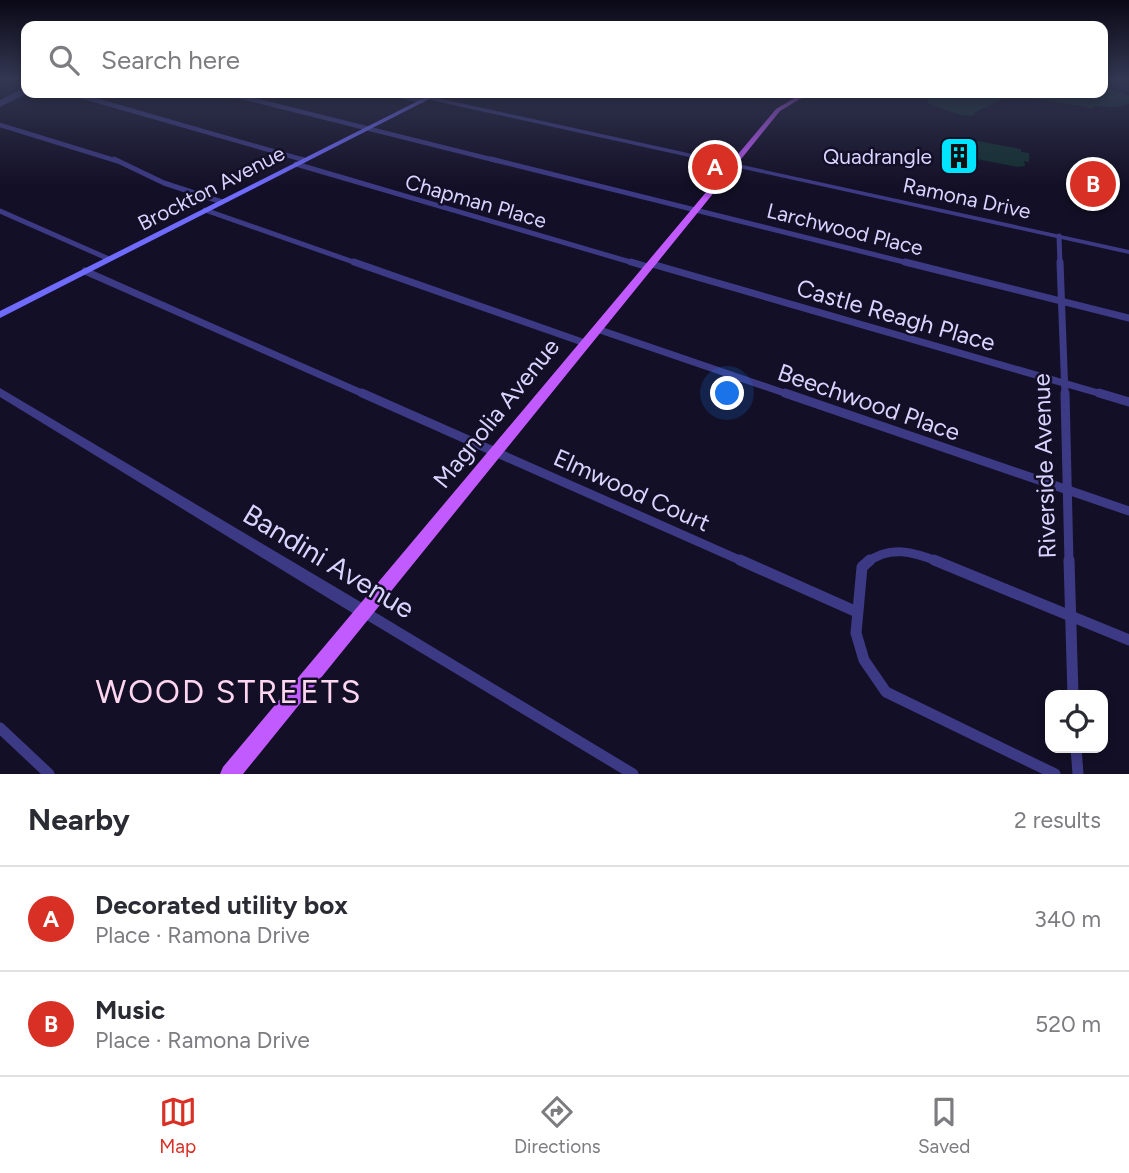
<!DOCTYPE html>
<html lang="en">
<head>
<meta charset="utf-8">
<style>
  :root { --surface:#fff; --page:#f2f2f3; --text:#2b2b33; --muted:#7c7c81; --line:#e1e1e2; --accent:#d93025 }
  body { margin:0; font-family:Figtree,sans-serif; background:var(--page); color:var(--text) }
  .controls { position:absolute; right:21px; bottom:21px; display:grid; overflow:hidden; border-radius:14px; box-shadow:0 4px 10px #0003 }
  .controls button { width:63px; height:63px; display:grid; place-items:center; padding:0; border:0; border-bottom:2px solid var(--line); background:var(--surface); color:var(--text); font:35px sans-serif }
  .you { position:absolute; left:728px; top:394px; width:24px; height:24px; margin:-18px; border:5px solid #fff; border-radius:50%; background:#1a73e8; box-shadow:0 0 0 10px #1a73e833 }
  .badge { display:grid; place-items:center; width:46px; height:46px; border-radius:50%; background:var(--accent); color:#fff; font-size:23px; font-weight:700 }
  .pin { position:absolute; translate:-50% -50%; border:4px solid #fff; box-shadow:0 2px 7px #0006 }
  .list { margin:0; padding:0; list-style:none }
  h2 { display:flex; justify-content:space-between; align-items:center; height:91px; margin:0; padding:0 28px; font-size:30px }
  h2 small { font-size:23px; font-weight:400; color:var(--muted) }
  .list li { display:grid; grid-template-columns:46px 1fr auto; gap:21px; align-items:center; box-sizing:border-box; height:105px; padding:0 28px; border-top:2px solid var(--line) }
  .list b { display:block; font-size:26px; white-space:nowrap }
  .list p { margin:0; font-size:23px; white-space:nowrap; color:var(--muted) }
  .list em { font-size:23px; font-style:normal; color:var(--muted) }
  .icon { flex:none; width:38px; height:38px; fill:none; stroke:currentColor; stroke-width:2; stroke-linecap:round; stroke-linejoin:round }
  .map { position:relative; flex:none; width:1129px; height:774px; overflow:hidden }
  .search { position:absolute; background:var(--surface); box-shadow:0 4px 10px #0003; left:21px; right:21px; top:21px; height:77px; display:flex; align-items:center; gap:18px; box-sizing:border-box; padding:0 24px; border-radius:14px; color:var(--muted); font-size:26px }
  .sheet { height:301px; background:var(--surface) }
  nav { display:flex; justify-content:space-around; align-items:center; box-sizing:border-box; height:98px; border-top:2px solid var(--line); background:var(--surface); font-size:19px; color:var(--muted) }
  nav a { display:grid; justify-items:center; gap:4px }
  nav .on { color:var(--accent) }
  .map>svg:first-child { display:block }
  .green { fill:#12302f }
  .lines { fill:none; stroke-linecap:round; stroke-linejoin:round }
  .stream { stroke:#0c2248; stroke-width:2 }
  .pedestrian { stroke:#3d3a85; stroke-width:3.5 }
  .minor-far4 { stroke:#3d3a85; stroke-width:4.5 }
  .minor-far3 { stroke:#3d3a85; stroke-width:5 }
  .minor-far2 { stroke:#3d3a85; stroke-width:7 }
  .minor-far1 { stroke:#3d3a85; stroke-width:9 }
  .minor { stroke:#3d3a85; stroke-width:11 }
  .tertiary { fill:#3d3a85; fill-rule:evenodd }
  .secondary { fill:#6f6bff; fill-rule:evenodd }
  .primary { fill:#c25bff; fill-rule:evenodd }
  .labels { text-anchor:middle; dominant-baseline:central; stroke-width:5; stroke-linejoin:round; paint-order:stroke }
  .far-poi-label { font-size:21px; fill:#d9d4ff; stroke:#130f26; text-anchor:end }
  .far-street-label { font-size:21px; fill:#d9d4ff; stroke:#130f26 }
  .street-label { font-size:24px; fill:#d9d4ff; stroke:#130f26 }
  .near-street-label { font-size:28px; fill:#d9d4ff; stroke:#130f26 }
  .near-neighbourhood-label { font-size:32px; letter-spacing:2px; fill:#ffd6f0; stroke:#130f26 }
</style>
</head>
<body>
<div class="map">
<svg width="1129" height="774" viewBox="0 0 1129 774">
  <rect width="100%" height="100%" fill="#130f26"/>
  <g class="green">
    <path d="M 1103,86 L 1129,96 L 1129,104 L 1115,107 L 1093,106 L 1093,108 L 1005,94 L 1103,93 Z"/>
    <path d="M 930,93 L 990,93 L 1006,97 L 974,113 L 974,116 L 960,115 L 927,103 Z"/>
    <path d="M 967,139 L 1021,149 L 1021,152 L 1029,153 L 1029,162 L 1024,161 L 1025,166 L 1018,167 L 971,158 L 972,154 L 965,153 Z"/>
  </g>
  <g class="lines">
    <path class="stream" d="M 1103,84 L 1129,91"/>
    <path class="pedestrian" d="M 0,105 L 26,92"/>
    <g class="minor-far4">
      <path d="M 226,93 L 498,161"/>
      <path d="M 386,93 L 423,101"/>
      <path d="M 785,93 L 802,96"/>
      <path d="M 77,95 L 304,160"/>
      <path d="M 0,125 L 117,161"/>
    </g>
    <g class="minor-far3">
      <path d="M 114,159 L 164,183 L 222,202"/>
      <path d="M 301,159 L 304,160"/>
      <path d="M 491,159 L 912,264"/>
      <path d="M 296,164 L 637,264"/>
      <path d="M 205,210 L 359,264"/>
      <path d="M 0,211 L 109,259"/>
      <path d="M 1059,236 L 1060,264"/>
    </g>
    <g class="minor-far2">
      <path d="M 354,262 L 585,343"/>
      <path d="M 631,262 L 648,267"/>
      <path d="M 905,262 L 1129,318"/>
      <path d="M 1060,262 L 1065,395"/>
      <path d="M 652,264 L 1105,395"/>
      <path d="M 85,271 L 366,395"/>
      <path d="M 597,329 L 790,395"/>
    </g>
    <g class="minor-far1">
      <path d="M 362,393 L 744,562"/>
      <path d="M 785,393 L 1129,511"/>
      <path d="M 1065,393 L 1069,562"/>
      <path d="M 1099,393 L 1129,402"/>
      <path d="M 868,562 C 890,545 914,552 939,562"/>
    </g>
    <g class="minor">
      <path d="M 740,560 L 857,612"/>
      <path d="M 870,560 L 862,567 L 856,633 L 864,660 L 886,692 L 1055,774"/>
      <path d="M 934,560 L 1129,640"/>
      <path d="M 1069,560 L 1073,695"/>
      <path d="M 364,612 L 633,774"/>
      <path d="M 0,728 L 49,774"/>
      <path d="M 1076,748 L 1078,774"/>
    </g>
    <g class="tertiary">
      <path d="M 26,87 L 26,91 L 0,104 L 0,100 Z"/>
      <path d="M 428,96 L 1129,250 L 1129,254 L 426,99 L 426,97 Z"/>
      <path d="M 0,388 L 369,607 L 371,612 L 369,617 L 364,619 L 359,617 L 0,397 Z"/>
    </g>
    <path class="secondary" d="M 434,93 L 441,93 L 0,318 L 0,311 Z"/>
    <path class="primary" d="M 803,93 L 810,93 L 780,111 L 243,774 L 220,774 L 223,767 L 776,109 Z"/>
  </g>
  <linearGradient id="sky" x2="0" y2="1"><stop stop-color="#0a0815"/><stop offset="0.42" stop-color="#333752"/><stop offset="1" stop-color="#333752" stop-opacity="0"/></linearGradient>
  <rect width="1129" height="187" fill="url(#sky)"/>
  <defs>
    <g id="building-square" transform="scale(2.0125)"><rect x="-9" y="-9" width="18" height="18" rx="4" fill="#00e5ff" stroke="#130f26"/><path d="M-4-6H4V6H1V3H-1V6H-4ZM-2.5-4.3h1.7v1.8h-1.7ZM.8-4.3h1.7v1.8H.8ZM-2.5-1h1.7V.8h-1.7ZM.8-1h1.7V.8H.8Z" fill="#111"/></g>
  </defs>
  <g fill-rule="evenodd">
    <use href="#building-square" x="959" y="156"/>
  </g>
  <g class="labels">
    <g class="far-poi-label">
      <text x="932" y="156">Quadrangle</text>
    </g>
    <g class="far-street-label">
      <text transform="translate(211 188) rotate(-27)">Brockton Avenue</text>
      <text transform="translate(967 198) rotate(12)">Ramona Drive</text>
      <text transform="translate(476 201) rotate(16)">Chapman Place</text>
      <text transform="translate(845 229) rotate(14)">Larchwood Place</text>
    </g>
    <g class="street-label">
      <text transform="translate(896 315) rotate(16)">Castle Reagh Place</text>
      <text transform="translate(869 402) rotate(19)">Beechwood Place</text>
      <text transform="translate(496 413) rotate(-51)">Magnolia Avenue</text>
      <text transform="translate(1044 466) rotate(-92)">Riverside Avenue</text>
      <text transform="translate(632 490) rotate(24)">Elmwood Court</text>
    </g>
    <g class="near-street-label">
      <text transform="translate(329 561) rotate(31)">Bandini Avenue</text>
    </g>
    <g class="near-neighbourhood-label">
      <text x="229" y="692">WOOD STREETS</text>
    </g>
  </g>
</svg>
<div class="controls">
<button><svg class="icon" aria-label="locate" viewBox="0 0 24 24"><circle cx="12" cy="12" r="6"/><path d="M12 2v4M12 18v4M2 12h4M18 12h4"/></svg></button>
</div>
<div class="you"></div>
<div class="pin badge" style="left:715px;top:167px">A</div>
<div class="pin badge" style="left:1093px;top:184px">B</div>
<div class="search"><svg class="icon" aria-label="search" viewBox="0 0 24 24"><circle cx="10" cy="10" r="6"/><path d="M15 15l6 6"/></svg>Search here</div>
</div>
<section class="sheet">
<h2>Nearby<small>2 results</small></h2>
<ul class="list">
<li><span class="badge">A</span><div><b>Decorated utility box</b><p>Place · Ramona Drive</p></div><em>340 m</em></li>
<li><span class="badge">B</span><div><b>Music</b><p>Place · Ramona Drive</p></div><em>520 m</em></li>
</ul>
</section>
<nav>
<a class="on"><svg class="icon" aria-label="map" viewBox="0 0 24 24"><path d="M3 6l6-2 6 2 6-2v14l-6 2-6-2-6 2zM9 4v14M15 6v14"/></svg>Map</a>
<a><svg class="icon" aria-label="directions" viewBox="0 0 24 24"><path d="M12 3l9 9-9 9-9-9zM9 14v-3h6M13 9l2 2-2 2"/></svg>Directions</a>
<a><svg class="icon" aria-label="saved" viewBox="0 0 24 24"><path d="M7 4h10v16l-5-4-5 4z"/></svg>Saved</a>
</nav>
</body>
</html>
